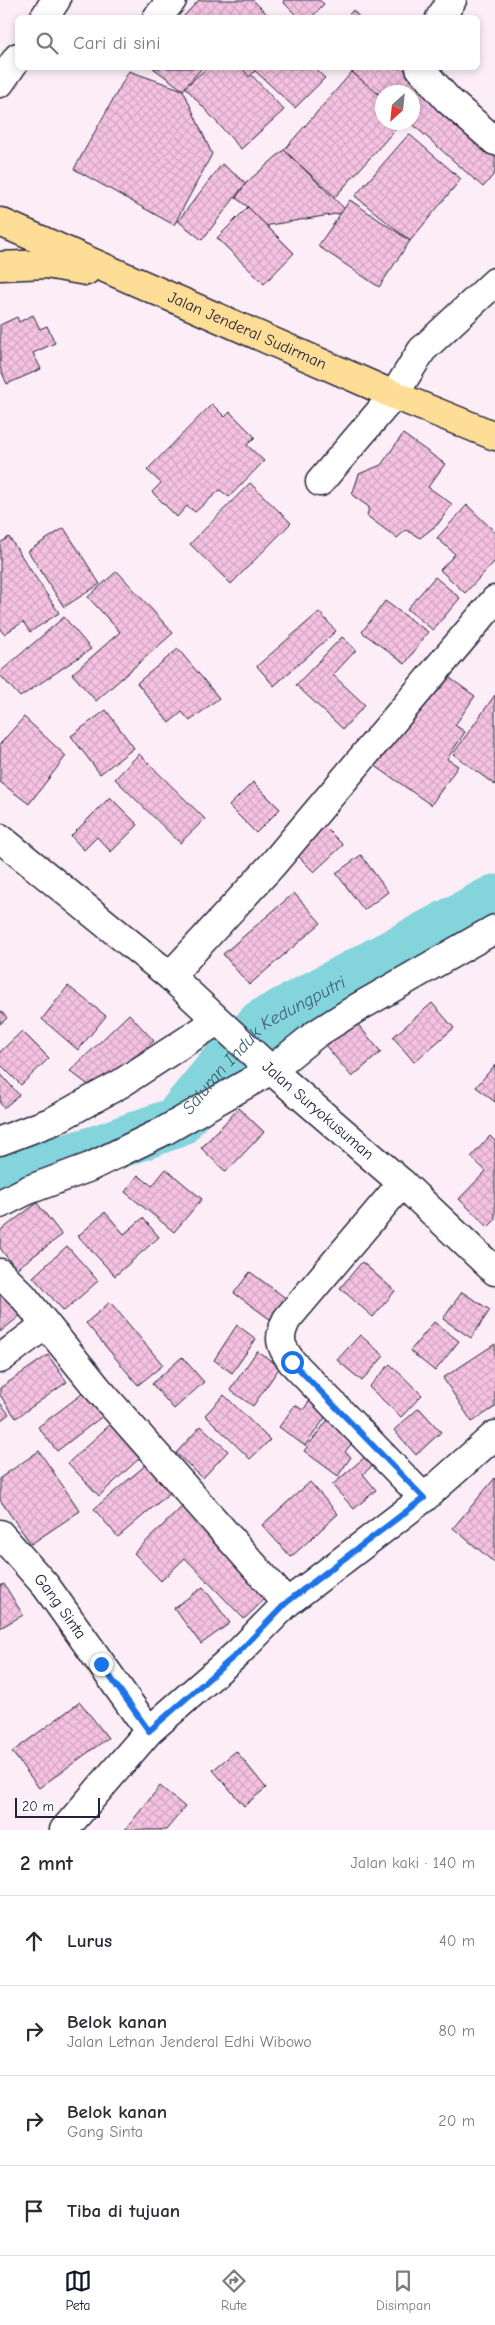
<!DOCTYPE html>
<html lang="id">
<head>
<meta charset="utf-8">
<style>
  :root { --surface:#fff; --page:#f2f2f3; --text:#2b2b33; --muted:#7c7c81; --line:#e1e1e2; --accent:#111827 }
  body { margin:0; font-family:"Comic Neue",sans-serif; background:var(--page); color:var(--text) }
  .compass { position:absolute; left:375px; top:85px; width:45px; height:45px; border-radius:50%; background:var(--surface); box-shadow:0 2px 8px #0003; rotate:207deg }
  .scale { position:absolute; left:15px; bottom:12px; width:85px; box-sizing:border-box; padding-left:5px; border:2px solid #22223b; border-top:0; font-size:14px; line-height:18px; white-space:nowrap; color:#22223b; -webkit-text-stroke:4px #fff; paint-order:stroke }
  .stop { position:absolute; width:15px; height:15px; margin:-11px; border:4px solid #1a73e8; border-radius:50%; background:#fff }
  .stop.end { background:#1a73e8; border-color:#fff; box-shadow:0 1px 5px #0008 }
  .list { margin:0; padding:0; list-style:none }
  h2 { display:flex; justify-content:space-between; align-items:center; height:65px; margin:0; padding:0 20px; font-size:21px }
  h2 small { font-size:16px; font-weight:400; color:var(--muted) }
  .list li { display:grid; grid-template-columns:32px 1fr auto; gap:15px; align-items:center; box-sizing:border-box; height:90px; padding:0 20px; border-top:1px solid var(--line) }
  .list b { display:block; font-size:19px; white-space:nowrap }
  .list p { margin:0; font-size:16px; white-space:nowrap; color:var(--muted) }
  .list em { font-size:16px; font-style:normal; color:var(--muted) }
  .icon { flex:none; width:28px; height:28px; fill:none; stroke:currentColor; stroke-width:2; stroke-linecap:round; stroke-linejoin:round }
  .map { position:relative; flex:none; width:495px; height:1830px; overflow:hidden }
  .search { position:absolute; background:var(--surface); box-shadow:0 2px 8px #0003; left:15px; right:15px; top:15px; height:55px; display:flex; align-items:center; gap:12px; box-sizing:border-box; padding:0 18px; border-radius:8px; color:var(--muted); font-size:19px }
  .sheet { height:425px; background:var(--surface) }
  nav { display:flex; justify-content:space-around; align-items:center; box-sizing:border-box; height:70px; border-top:1px solid var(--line); background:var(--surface); font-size:14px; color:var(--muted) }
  nav a { display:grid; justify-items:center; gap:2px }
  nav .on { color:var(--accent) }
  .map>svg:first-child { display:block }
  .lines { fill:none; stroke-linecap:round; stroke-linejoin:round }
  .river { stroke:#83d4db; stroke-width:51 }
  .building { fill:url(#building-cross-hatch); stroke:#22223b }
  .minor-casing { stroke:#22223b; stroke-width:31 }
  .major-casing { stroke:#22223b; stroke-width:31 }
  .minor { stroke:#fff; stroke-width:28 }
  .major { stroke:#fedd96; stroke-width:28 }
  .route { stroke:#1a73e8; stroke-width:6 }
  .labels { text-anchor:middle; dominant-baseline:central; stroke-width:4; stroke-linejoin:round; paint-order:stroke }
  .street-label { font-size:16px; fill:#22223b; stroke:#fff }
  .water-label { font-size:18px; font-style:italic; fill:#446073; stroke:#fff }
</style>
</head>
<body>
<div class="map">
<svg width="495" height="1830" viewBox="0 0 495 1830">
  <defs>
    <pattern id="building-cross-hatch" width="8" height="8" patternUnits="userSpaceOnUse" patternTransform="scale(1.25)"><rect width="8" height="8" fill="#f5c2e1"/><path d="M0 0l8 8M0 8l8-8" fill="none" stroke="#d2a6c2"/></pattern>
  </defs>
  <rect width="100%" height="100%" fill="#fcedf6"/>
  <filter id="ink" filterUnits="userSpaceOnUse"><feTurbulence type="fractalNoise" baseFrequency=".02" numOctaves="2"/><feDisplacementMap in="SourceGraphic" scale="10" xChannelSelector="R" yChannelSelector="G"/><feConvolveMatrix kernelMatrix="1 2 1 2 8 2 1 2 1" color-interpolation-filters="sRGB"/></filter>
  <g filter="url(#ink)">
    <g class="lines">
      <path class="river" id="s1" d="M 0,1182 L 15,1175 L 99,1150 L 177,1122 L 220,1070 L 263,1024 L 495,900"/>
    </g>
    <g class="building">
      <path d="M 199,0 L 253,0 L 271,18 L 182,18 Z"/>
      <path d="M 284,0 L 319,0 L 324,4 L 311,18 L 299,18 L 283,2 Z"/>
      <path d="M 353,10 L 360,18 L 346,18 Z"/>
      <path d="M 153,68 L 202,68 L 183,90 Z"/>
      <path d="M 207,68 L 245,68 L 284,110 L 241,149 L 185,87 Z"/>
      <path d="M 242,68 L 258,68 L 249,77 Z"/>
      <path d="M 252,68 L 314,68 L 325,78 L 295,108 Z"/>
      <path d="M 356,68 L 402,68 L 495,149 L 495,173 L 483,187 L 410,122 L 412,122 L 412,92 L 382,92 L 382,99 L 352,72 Z"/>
      <path d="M 129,71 L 183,90 L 212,154 L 174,225 L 74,169 Z"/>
      <path d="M 352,72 L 382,97 L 382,122 L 402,122 L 335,197 L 284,150 Z"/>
      <path d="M 409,134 L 461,179 L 410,241 L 355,196 Z"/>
      <path d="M 284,150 L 348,212 L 264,226 L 248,207 L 236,198 L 246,183 Z"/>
      <path d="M 222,164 L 246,183 L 202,240 L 178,221 Z"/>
      <path d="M 350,200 L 410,241 L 379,287 L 318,246 Z"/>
      <path d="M 248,207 L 294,253 L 264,284 L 217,238 Z"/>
      <path d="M 33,315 L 40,329 L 47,326 L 55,343 L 33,353 L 41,369 L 7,384 L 0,368 L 0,325 L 17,317 L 19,322 Z"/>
      <path d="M 212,404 L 225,417 L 230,412 L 255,437 L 247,445 L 264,461 L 229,497 L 220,490 L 195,512 L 187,506 L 177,517 L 152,492 L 161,483 L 147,470 Z"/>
      <path d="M 403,434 L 445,464 L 428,487 L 452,504 L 438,524 L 420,538 L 406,530 L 397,538 L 367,516 L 369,507 L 352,495 L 359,474 L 381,465 Z"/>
      <path d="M 250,483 L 291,523 L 231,584 L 190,544 Z"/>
      <path d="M 467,505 L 495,532 L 495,561 L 465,593 L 440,570 L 455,554 L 437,538 Z"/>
      <path d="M 64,528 L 100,584 L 64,607 L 28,551 Z"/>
      <path d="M 9,537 L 59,613 L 30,632 L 23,622 L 4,634 L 0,629 L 0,543 Z"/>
      <path d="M 117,571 L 173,633 L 96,701 L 72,674 L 120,632 L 88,597 Z"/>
      <path d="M 435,577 L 460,598 L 433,630 L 407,609 Z"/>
      <path d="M 385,601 L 428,632 L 405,664 L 362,632 Z"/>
      <path d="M 319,612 L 336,631 L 274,686 L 257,666 Z"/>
      <path d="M 64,617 L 91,649 L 20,697 L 0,675 L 0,672 Z"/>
      <path d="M 342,637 L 356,650 L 333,675 L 365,705 L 343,729 L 296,685 Z"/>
      <path d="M 178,649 L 219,698 L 190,721 L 182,712 L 169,723 L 137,683 Z"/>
      <path d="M 440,671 L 475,696 L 455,725 L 465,732 L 447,759 L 458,766 L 431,805 L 374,765 Z"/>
      <path d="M 495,695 L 495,785 L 453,754 Z"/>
      <path d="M 106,710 L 134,748 L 100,774 L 71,736 Z"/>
      <path d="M 24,717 L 66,756 L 29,804 L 0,782 L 0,744 Z"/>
      <path d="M 139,754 L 205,819 L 180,843 L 115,779 Z"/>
      <path d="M 253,782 L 280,809 L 256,833 L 229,806 Z"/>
      <path d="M 110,797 L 138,825 L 111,852 L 97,837 L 84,850 L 71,836 Z"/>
      <path d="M 320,822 L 343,845 L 314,872 L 292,850 Z"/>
      <path d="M 361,855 L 388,892 L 364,910 L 336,873 Z"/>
      <path d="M 294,893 L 321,923 L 249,985 L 223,954 Z"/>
      <path d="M 68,986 L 106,1016 L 78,1050 L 42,1019 Z"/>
      <path d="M 432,1003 L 454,1028 L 414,1062 L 393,1037 Z"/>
      <path d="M 0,1010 L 7,1018 L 0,1024 Z"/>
      <path d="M 129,1014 L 154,1041 L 95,1090 L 70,1071 Z"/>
      <path d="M 355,1021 L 381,1052 L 352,1077 L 326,1046 Z"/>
      <path d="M 22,1031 L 49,1058 L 21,1085 L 0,1064 L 0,1052 Z"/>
      <path d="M 495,1065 L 495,1102 L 476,1087 Z"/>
      <path d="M 0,1073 L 19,1095 L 4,1108 L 0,1103 Z"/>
      <path d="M 239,1108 L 264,1132 L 226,1172 L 201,1148 Z"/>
      <path d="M 490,1136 L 495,1141 L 495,1220 L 488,1227 L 459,1199 L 486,1171 L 471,1157 Z"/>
      <path d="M 166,1169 L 202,1199 L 174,1232 L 125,1192 L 138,1175 L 152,1186 Z"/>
      <path d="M 37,1203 L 62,1235 L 16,1269 L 0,1248 L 0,1231 Z"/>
      <path d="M 105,1212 L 124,1234 L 143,1218 L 159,1237 L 115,1276 L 78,1236 Z"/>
      <path d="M 67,1246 L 98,1281 L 64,1311 L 33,1277 Z"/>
      <path d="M 362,1262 L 395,1291 L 373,1317 L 340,1288 Z"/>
      <path d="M 250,1272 L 287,1299 L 271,1320 L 234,1293 Z"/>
      <path d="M 2,1292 L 21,1315 L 0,1332 L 0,1294 Z"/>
      <path d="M 462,1292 L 490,1310 L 471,1338 L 443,1319 Z"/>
      <path d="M 110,1302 L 163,1365 L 138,1385 L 86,1323 Z"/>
      <path d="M 434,1322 L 459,1341 L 435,1371 L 410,1351 Z"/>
      <path d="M 237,1325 L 256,1339 L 232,1373 L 214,1360 Z"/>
      <path d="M 360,1335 L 384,1356 L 362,1381 L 337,1360 Z"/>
      <path d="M 495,1344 L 495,1407 L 472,1422 L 443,1378 Z"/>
      <path d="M 257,1351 L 280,1367 L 253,1406 L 230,1390 Z"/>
      <path d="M 48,1355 L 67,1382 L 16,1418 L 0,1395 L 0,1388 Z"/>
      <path d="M 182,1357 L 204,1382 L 174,1409 L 152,1384 Z"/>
      <path d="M 390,1364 L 422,1395 L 401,1417 L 369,1387 Z"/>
      <path d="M 86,1391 L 104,1415 L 57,1451 L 38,1427 Z"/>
      <path d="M 224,1395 L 270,1440 L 250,1459 L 205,1415 Z"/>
      <path d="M 311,1399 L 329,1412 L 305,1446 L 279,1427 L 295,1405 L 303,1410 Z"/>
      <path d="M 0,1403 L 9,1414 L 0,1421 Z"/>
      <path d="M 419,1408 L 441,1432 L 416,1455 L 394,1430 Z"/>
      <path d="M 330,1417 L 357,1436 L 345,1452 L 351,1457 L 338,1476 L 304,1451 Z"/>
      <path d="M 114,1421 L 144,1454 L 99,1496 L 68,1463 Z"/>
      <path d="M 201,1426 L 228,1451 L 203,1478 L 176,1453 Z"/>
      <path d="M 39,1451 L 80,1511 L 31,1544 L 0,1500 L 0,1478 Z"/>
      <path d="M 365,1457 L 372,1466 L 363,1474 L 376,1490 L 354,1509 L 332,1485 Z"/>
      <path d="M 148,1463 L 172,1491 L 118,1537 L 94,1509 Z"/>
      <path d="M 495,1478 L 495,1563 L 453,1528 Z"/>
      <path d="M 310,1482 L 338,1514 L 291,1557 L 262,1525 Z"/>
      <path d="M 185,1504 L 271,1593 L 244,1619 L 185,1558 L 161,1581 L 134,1553 Z"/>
      <path d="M 4,1584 L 23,1615 L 0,1628 L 0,1586 Z"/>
      <path d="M 203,1587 L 230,1623 L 201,1644 L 174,1608 Z"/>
      <path d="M 80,1702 L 108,1738 L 39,1788 L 12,1752 Z"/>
      <path d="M 236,1751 L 266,1788 L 244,1806 L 213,1770 Z"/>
      <path d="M 160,1786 L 185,1807 L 166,1830 L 125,1830 Z"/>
    </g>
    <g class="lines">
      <g class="minor-casing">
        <g id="minor">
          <path d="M 44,18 L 56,0"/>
          <path d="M 157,18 L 172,0"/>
          <path d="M 440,18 L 452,0"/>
          <path d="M 420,68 L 448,100 L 495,141"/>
          <path d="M 0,83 L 18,57"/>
          <path d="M 320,482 L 394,395 L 422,350 L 495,282"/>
          <path id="s2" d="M 0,838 L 170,976 L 271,1070 L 402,1183 L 495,1271"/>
          <path d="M 170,976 L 273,864 L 495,600"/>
          <path d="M 0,1141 L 53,1121 L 120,1084 L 217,1021"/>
          <path d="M 402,1183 L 287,1319 C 277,1338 280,1346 292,1362 L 424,1498"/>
          <path d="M 0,1204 L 28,1190 L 90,1167 L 164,1131 L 271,1070 L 316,1034 L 357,1008 L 495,929"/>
          <path d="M 0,1273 L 23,1296 L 98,1389 L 287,1603"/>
          <path d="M 0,1359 L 45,1325"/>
          <path id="s3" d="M 0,1534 L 46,1586 L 149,1731"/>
          <path d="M 64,1830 L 149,1731 L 238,1653 L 287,1603 L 424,1498 L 495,1435"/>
        </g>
      </g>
      <g class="major-casing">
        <g id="major">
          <path id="s4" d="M 0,222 L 394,395 L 495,436"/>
          <path d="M 0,266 L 46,264 L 86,271"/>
        </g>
      </g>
      <use href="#minor" class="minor"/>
      <use href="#major" class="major"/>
    </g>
  </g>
  <g class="lines" filter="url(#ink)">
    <path class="route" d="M 101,1664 L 149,1731 L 238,1653 L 287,1602 L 424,1498 L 292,1362"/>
  </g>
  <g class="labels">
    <g class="street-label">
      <text stroke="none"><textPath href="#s4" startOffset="270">Jalan Jenderal Sudirman</textPath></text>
      <text stroke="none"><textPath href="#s2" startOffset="419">Jalan Suryokusuman</textPath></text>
      <text stroke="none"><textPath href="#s3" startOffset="94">Gang Sinta</textPath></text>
    </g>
    <g class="water-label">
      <text stroke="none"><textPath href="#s1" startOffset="305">Saluran Induk Kedungputri</textPath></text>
    </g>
  </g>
</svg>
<svg class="compass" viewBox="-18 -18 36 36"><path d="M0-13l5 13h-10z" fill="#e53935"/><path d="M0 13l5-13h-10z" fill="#7c7c81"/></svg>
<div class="scale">20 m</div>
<div class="stop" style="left:292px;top:1362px"></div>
<div class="stop end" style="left:101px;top:1664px"></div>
<div class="search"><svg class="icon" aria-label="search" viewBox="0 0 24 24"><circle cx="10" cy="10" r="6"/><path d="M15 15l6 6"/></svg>Cari di sini</div>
</div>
<section class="sheet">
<h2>2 mnt<small>Jalan kaki · 140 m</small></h2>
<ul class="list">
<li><svg class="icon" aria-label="ahead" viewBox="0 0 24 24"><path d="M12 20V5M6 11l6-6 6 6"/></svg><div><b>Lurus</b></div><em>40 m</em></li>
<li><svg class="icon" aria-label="right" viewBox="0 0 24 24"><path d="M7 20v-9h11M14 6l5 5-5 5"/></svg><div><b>Belok kanan</b><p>Jalan Letnan Jenderal Edhi Wibowo</p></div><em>80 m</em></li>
<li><svg class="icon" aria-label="right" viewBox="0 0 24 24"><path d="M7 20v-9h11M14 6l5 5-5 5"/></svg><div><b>Belok kanan</b><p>Gang Sinta</p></div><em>20 m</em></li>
<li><svg class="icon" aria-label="arrive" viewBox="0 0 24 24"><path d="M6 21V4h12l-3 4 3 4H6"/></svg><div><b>Tiba di tujuan</b></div></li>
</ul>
</section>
<nav>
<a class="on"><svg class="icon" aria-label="map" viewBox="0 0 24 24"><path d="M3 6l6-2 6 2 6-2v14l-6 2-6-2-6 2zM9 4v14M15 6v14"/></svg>Peta</a>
<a><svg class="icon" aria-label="directions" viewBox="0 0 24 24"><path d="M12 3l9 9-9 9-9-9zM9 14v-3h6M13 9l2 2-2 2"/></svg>Rute</a>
<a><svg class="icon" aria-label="saved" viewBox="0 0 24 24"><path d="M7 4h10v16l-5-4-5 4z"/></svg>Disimpan</a>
</nav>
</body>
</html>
